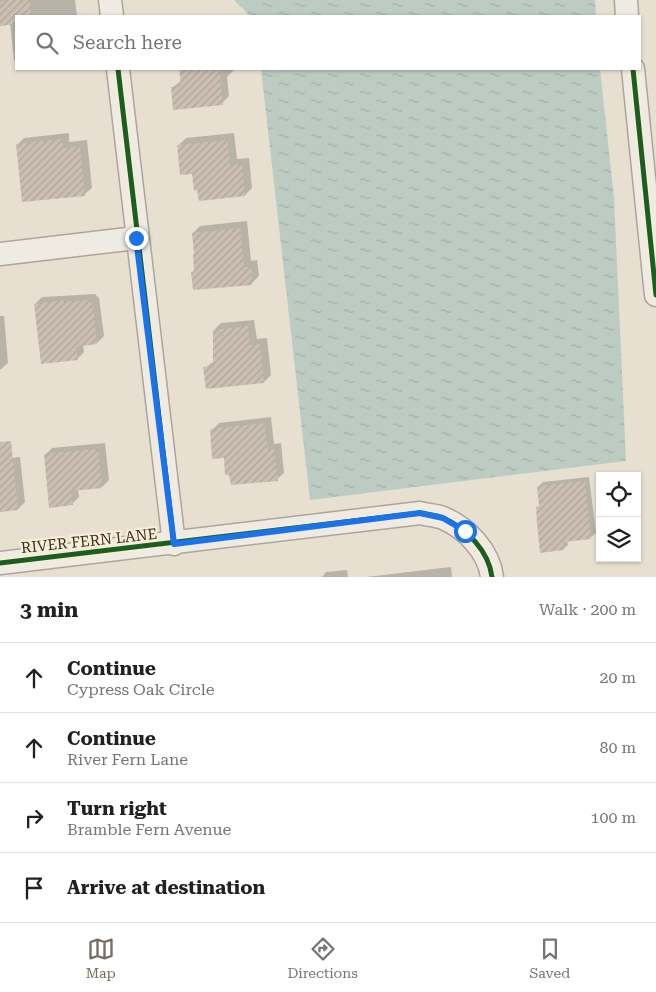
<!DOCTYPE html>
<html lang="en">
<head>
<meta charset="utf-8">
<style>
  :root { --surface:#fff; --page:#f2f2f2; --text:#202124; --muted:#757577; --line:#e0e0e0; --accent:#786c5e }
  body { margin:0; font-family:"Roboto Serif",serif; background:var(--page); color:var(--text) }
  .controls { position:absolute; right:15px; bottom:15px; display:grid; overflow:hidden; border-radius:0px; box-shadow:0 1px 4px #0004 }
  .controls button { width:45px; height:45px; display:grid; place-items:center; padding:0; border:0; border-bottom:1px solid var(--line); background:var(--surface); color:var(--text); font:25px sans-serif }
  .stop { position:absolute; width:15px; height:15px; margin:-11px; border:4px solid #1a73e8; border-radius:50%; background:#fff }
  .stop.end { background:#1a73e8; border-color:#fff; box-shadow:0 1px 5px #0008 }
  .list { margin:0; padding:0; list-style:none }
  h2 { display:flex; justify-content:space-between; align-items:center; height:65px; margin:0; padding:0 20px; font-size:21px }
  h2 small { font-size:16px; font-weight:400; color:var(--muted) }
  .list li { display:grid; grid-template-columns:32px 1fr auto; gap:15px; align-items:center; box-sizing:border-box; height:70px; padding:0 20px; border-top:1px solid var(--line) }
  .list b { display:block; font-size:19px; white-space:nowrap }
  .list p { margin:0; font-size:16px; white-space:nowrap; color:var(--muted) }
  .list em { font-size:16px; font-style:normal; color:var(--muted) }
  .icon { flex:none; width:28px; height:28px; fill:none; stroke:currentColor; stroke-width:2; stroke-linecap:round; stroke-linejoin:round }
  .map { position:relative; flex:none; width:656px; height:577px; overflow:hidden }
  .search { position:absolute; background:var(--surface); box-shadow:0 1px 4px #0004; left:15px; right:15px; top:15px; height:55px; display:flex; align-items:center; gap:12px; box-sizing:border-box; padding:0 18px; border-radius:0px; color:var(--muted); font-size:19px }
  .sheet { height:345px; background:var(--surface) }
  nav { display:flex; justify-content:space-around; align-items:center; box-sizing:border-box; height:70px; border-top:1px solid var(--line); background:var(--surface); font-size:14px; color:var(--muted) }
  nav a { display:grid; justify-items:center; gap:2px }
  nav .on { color:var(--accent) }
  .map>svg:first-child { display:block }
  .water { fill:url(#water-ripples) }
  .shadow { fill:#0003 }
  .building { fill:url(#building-hatch) }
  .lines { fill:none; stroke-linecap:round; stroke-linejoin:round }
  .minor-casing { stroke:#ada599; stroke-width:25 }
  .minor { stroke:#efebe3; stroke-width:22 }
  .cycleway-casing { stroke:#f7eed8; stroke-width:8 }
  .cycleway { stroke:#1b5e20; stroke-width:5 }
  .route { stroke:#1a73e8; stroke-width:6 }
  .labels { text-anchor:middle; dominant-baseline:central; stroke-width:4.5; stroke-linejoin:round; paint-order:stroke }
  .street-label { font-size:15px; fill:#3d2e20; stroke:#f7eed8 }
</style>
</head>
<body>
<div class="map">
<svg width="656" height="577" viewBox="0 0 656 577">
  <defs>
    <pattern id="water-ripples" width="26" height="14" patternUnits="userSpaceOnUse" patternTransform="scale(1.25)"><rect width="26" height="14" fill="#bcccc2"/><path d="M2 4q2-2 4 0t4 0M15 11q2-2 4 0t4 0" fill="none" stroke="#a2b0a6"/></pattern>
    <pattern id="building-hatch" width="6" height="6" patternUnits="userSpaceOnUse" patternTransform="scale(1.25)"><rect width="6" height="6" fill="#cbbfb2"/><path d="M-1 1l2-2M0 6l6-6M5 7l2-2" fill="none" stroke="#afa499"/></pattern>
  </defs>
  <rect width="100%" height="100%" fill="#e7e0d1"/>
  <g class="water">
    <path d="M 234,0 L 595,0 L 596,16 L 250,16 Z"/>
    <path d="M 261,69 L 600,69 L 614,198 L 626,461 L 310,500 Z"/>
  </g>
  <g class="shadow">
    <path d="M 0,0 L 75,0 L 77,16 L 16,16 L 16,60 L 14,60 L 10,23 L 0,24 Z"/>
    <path d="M 181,69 L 235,69 L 227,77 L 229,96 L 222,103 L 172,88 L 181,81 Z"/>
    <path d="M 69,133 L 69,142 L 87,140 L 92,188 L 85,194 L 17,145 L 24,138 Z"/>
    <path d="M 234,133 L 237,159 L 249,158 L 252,188 L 245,195 L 179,145 L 186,138 Z"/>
    <path d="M 247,221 L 251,261 L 257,260 L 259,276 L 252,283 L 194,289 L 192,272 L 195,270 L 196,253 L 193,233 L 200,226 Z"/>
    <path d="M 95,294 L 99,298 L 104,336 L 97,343 L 83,345 L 84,352 L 77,359 L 35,304 L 42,297 Z"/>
    <path d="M 0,316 L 4,316 L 8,363 L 0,370 Z"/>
    <path d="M 254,320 L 257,339 L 267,338 L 271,375 L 264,382 L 205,368 L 214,361 L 214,330 L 221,323 Z"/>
    <path d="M 271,417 L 274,444 L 281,443 L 284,473 L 277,479 L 225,457 L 212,430 L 219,423 Z"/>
    <path d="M 105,443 L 109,480 L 102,487 L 78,489 L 79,497 L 72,504 L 45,455 L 52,448 Z"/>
    <path d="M 20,457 L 25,502 L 18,509 L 0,512 L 0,459 Z"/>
    <path d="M 589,477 L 596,533 L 591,537 L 567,540 L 568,545 L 563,549 L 538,507 L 540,505 L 538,487 L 543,482 Z"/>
    <path d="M 451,567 L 452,577 L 366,577 Z"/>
    <path d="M 347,570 L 348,577 L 322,577 L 326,572 Z"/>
  </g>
  <g class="building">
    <path d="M 6,0 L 30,0 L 31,16 L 16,16 L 16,24 L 0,26 L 0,2 Z"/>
    <path d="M 179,69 L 219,69 L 223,105 L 173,110 L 171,87 L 181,86 Z"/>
    <path d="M 62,139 L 63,148 L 80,146 L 85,196 L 22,202 L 16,144 Z"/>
    <path d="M 228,140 L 230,165 L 242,164 L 245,196 L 199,201 L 197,190 L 194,191 L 192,174 L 180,175 L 177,145 Z"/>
    <path d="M 240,228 L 244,267 L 251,267 L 252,285 L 193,290 L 191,272 L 194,272 L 193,254 L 194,254 L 192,233 Z"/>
    <path d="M 63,300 L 64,302 L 88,300 L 93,305 L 97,344 L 76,347 L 78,360 L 41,364 L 34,304 Z"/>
    <path d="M 248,326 L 250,345 L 260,344 L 264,383 L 206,389 L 203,367 L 213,366 L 213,330 Z"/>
    <path d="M 264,423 L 268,450 L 274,449 L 278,481 L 231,485 L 229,475 L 225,475 L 224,458 L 212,459 L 210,429 Z"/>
    <path d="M 11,441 L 18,510 L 0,512 L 0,442 Z"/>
    <path d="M 98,449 L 102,488 L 71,491 L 73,505 L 49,508 L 44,454 Z"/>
    <path d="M 585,481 L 591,539 L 563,542 L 564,550 L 540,553 L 537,524 L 536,507 L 539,506 L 537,486 Z"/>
  </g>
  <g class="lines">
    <g class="minor-casing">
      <g id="minor">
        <path d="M 110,0 L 112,16"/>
        <path d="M 626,0 L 627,16"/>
        <path d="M 118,69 L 174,544"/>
        <path d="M 633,69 L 656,295"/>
        <path d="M 0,254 L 136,238"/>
        <path d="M 0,563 L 420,513 C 427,515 436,515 443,518 C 467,528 489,552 492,577"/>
      </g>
    </g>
    <use href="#minor" class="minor"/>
    <g class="cycleway-casing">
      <g id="cycleway">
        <path d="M 118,69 L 174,544"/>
        <path d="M 633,69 L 656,295"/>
        <path d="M 0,563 L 420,513 C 427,515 436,515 443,518 C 467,528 489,552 492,577"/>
      </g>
    </g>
    <use href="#cycleway" class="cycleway"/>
  </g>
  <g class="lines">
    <path class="route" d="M 136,238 L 174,544 L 420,513 L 443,518 L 465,531"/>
  </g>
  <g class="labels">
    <g class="street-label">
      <text transform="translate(89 541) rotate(-6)">RIVER FERN LANE</text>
    </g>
  </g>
</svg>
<div class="controls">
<button><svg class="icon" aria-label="locate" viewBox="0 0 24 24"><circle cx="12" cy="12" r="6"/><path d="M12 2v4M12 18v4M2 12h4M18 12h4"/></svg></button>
<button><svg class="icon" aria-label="layers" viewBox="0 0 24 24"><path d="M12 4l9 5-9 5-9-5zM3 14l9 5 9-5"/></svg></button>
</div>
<div class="stop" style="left:465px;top:531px"></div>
<div class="stop end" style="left:136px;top:238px"></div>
<div class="search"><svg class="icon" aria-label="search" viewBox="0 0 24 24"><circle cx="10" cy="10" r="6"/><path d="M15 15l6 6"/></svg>Search here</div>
</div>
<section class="sheet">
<h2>3 min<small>Walk · 200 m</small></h2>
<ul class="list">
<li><svg class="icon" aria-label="ahead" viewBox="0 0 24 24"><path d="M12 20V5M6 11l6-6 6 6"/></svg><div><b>Continue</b><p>Cypress Oak Circle</p></div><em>20 m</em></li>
<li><svg class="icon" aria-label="ahead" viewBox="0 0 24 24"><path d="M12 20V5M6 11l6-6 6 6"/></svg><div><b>Continue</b><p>River Fern Lane</p></div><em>80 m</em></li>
<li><svg class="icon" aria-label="right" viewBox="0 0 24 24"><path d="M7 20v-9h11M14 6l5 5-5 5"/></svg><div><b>Turn right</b><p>Bramble Fern Avenue</p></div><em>100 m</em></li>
<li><svg class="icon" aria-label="arrive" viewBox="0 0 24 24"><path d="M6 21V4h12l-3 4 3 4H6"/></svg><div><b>Arrive at destination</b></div></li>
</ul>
</section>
<nav>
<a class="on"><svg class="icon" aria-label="map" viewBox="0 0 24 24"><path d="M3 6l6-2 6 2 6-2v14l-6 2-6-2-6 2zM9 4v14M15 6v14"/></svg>Map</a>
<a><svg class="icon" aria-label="directions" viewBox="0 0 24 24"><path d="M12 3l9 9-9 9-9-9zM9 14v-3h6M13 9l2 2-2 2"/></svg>Directions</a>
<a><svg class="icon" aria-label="saved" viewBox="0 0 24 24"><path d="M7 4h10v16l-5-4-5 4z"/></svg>Saved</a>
</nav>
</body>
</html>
